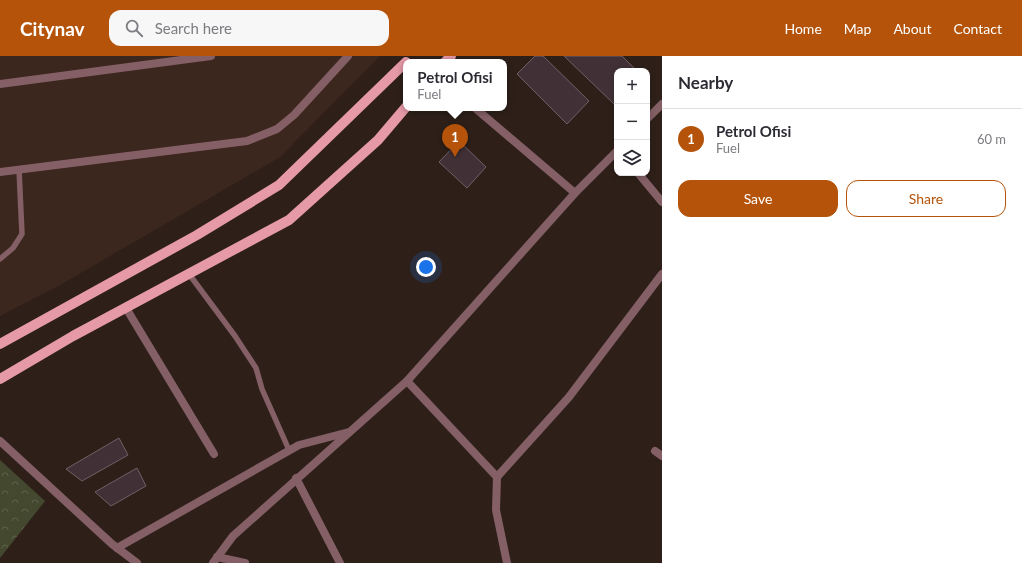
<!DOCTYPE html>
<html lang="en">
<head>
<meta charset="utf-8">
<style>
  :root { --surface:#fff; --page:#f7f7f7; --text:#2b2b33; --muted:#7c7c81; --line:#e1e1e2; --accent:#b45309 }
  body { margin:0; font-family:Lato,sans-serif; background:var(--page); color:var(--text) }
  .controls { position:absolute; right:12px; top:12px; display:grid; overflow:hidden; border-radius:8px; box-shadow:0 2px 6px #0003 }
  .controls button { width:36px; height:36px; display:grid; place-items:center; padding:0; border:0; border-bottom:1px solid var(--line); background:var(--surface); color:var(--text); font:20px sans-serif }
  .you { position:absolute; left:426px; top:211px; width:14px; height:14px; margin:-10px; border:3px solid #fff; border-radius:50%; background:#1a73e8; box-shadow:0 0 0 6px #1a73e833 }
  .badge { display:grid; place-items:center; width:26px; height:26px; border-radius:50%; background:var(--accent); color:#fff; font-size:13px; font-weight:700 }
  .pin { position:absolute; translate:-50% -33px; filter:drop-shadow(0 1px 2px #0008) }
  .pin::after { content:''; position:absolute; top:21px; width:14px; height:12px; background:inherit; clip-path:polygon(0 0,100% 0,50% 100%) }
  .popup { position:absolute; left:403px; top:3px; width:104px; height:52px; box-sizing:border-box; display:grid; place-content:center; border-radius:8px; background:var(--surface); filter:drop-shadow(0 1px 3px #0005); font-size:13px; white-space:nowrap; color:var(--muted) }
  .popup b { font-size:15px; color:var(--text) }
  .popup::after { content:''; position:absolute; left:50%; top:100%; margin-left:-8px; border:8px solid transparent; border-top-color:var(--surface) }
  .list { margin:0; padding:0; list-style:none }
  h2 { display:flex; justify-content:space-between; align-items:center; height:52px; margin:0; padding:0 16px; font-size:17px }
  h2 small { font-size:13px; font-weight:400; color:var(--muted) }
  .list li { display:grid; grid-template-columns:26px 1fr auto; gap:12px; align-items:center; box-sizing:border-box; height:60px; padding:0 16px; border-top:1px solid var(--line) }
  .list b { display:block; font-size:15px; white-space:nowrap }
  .list p { margin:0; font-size:13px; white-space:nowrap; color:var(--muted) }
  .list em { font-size:13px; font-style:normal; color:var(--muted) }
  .actions { display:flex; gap:8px; padding:12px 16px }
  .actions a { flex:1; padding:9px 0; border:1px solid var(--accent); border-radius:12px; text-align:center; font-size:14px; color:var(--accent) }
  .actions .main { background:var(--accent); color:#fff }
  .icon { flex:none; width:22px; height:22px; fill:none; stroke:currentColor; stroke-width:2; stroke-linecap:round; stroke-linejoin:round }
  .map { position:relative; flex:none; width:662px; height:507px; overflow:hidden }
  header { display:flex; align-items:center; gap:24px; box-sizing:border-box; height:56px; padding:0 20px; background:var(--accent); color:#fff }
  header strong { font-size:19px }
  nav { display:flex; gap:22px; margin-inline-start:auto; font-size:14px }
  .search { width:280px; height:36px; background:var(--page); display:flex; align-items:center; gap:10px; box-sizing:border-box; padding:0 14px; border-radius:12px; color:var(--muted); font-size:15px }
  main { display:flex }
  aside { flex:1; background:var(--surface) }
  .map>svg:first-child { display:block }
  .built { fill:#3c271e }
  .park { fill:url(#park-crowns) }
  .building { fill:#413137; stroke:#715f65 }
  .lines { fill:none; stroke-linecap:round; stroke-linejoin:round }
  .service { stroke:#845f66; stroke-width:5.5 }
  .minor { stroke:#845f66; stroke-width:8 }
  .tertiary { stroke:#845f66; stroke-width:8 }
  .primary { stroke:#e69aa8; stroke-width:10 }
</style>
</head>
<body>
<header>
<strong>Citynav</strong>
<div class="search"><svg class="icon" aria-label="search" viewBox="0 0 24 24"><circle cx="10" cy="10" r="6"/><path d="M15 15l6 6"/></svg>Search here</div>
<nav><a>Home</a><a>Map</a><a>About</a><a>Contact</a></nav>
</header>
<main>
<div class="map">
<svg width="662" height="507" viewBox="0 0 662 507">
  <defs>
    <pattern id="park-crowns" width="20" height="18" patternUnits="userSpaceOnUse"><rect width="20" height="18" fill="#43482e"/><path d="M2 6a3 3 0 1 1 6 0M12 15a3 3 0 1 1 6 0" fill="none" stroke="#5e624c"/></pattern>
  </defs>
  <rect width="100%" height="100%" fill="#2e2019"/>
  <path class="built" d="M 0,0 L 380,0 L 280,101 L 60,229 L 0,260 Z"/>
  <path class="park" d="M 0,404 L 45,445 L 0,502 Z"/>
  <g class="building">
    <path d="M 535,0 L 543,0 L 589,45 L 567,68 L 517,18 Z"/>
    <path d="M 564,0 L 622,0 L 637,15 L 617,15 L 617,45 L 614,48 Z"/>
    <path d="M 459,85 L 486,111 L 467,132 L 439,106 Z"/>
    <path d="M 119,382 L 128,399 L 82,425 L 66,413 Z"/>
    <path d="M 137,412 L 146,430 L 111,450 L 95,436 Z"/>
  </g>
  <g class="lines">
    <g class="service">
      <path d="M 0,203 L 13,192 L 22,178 L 19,113"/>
      <path d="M 189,218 L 235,280 L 256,312 L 262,333 L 289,394"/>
    </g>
    <g class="minor">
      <path d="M 0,28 L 211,0"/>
      <path d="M 475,52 L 575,137"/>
      <path d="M 0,116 L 247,85 L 277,73 L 294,59 L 348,0"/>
      <path d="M 638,117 L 662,146"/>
      <path d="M 126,252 L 214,398"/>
      <path d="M 407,325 L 497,421"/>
      <path d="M 0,385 L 112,488 L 137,507"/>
      <path d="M 655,395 L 662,400"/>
      <path d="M 296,422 L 340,507"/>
      <path d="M 117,492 L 299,389 L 349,376"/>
      <path d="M 217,501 L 245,507"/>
      <path d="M 507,507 L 496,454 L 497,421 L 569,341 L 662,218"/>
    </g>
    <g class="tertiary">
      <path d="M 647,63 L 662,48"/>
      <path d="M 213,507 L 233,480 L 407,325 L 575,137 L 617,95"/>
    </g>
    <g class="primary">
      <path d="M 445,6 L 451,0"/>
      <path d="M 0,288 L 197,179 L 279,129 L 406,6"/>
      <path d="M 0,323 L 73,280 L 289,164 L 378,84 L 406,51"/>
    </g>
  </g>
</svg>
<div class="controls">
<button>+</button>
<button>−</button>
<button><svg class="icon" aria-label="layers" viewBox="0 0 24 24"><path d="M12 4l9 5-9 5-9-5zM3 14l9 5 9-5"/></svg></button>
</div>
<div class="you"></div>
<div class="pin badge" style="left:455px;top:101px">1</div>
<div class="popup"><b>Petrol Ofisi</b>Fuel</div>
</div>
<aside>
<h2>Nearby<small></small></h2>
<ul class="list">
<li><span class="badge">1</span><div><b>Petrol Ofisi</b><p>Fuel</p></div><em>60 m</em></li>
</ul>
<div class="actions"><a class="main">Save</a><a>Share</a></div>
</aside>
</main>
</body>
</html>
